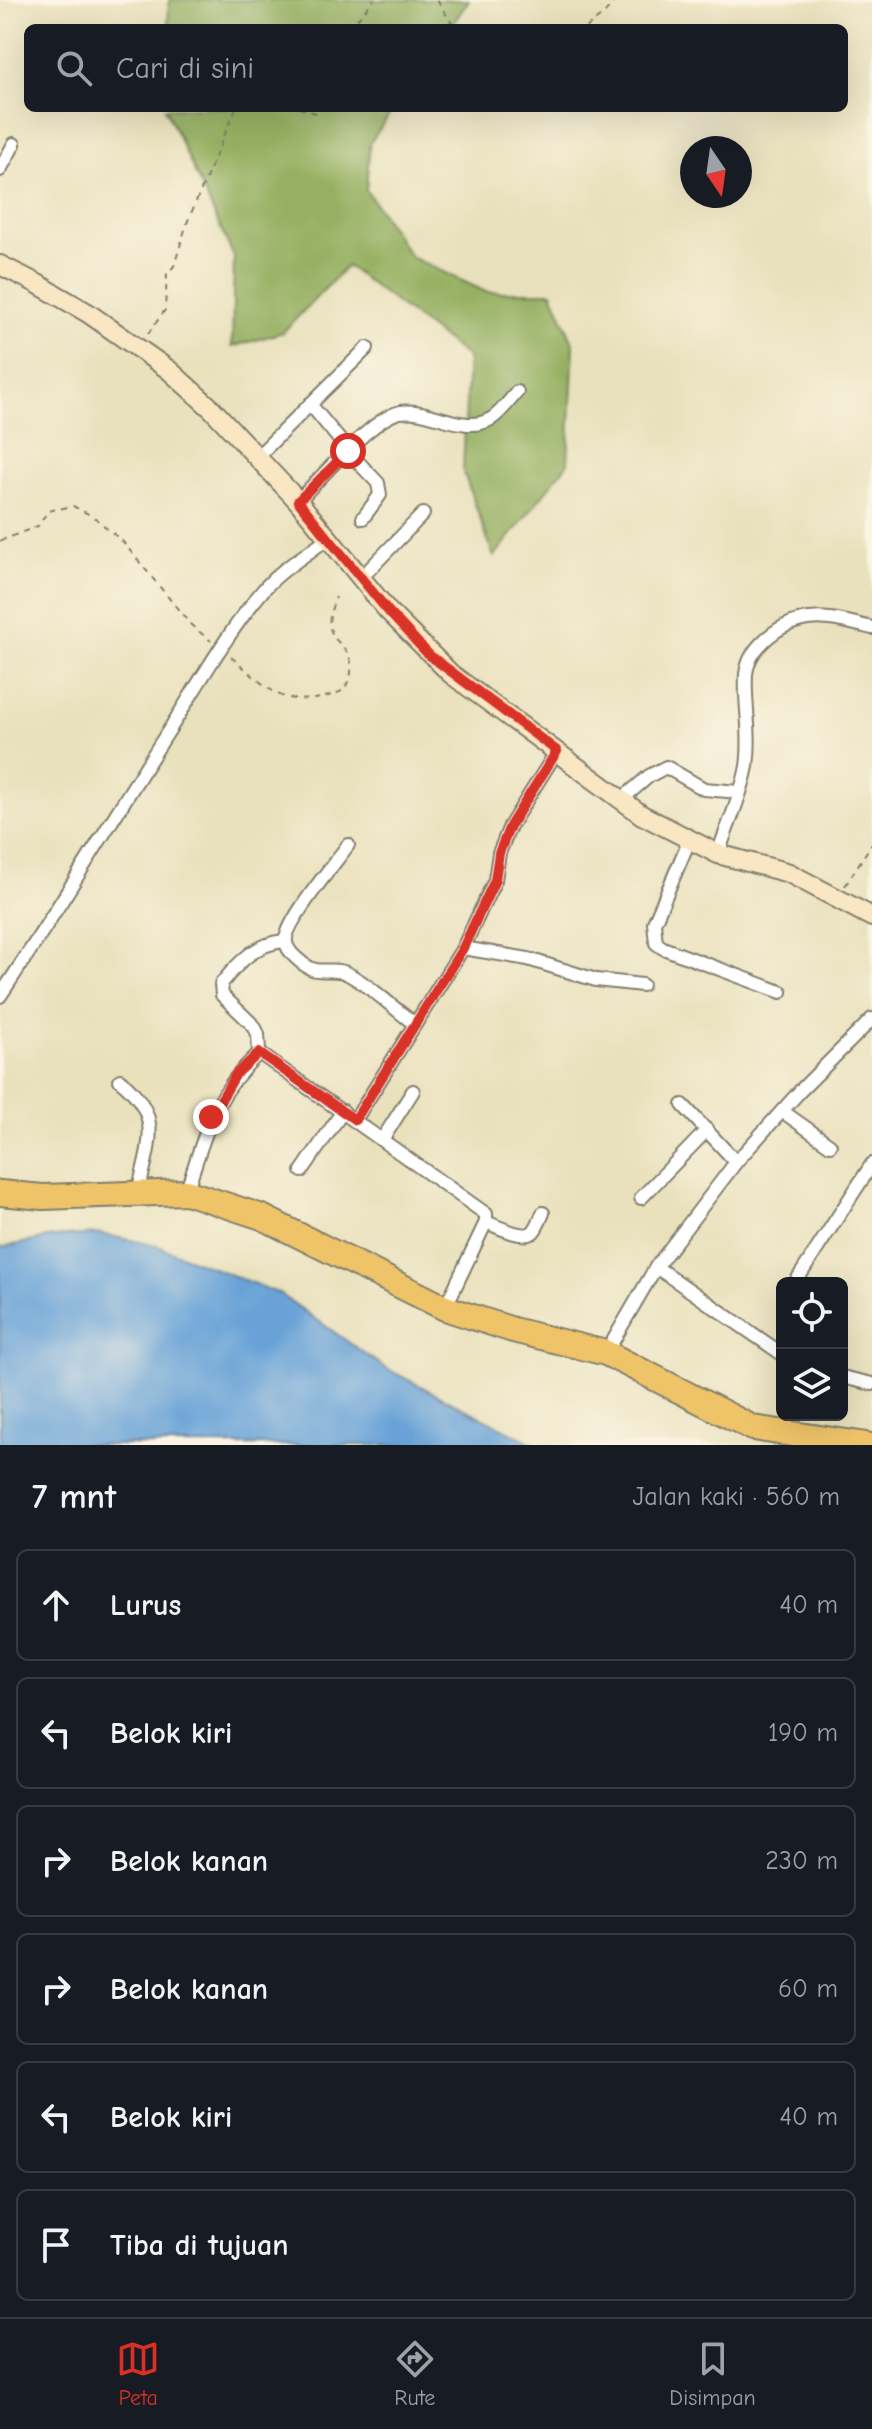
<!DOCTYPE html>
<html lang="id">
<head>
<meta charset="utf-8">
<style>
  :root { --surface:#171b24; --page:#20242c; --text:#f1f3f6; --muted:#9ea1a6; --line:#363941; --accent:#d93025 }
  body { margin:0; font-family:"Comic Neue",sans-serif; background:var(--page); color:var(--text) }
  .controls { position:absolute; right:24px; bottom:24px; display:grid; overflow:hidden; border-radius:12px; box-shadow:0 8px 32px #0002 }
  .controls button { width:72px; height:72px; display:grid; place-items:center; padding:0; border:0; border-bottom:2px solid var(--line); background:var(--surface); color:var(--text); font:40px sans-serif }
  .compass { position:absolute; left:680px; top:136px; width:72px; height:72px; border-radius:50%; background:var(--surface); box-shadow:0 8px 32px #0002; rotate:167deg }
  .stop { position:absolute; width:24px; height:24px; margin:-18px; border:6px solid #d93025; border-radius:50%; background:#fff }
  .stop.end { background:#d93025; border-color:#fff; box-shadow:0 2px 8px #0008 }
  .list { margin:0; padding:0; list-style:none }
  h2 { display:flex; justify-content:space-between; align-items:center; height:104px; margin:0; padding:0 32px; font-size:34px }
  h2 small { font-size:26px; font-weight:400; color:var(--muted) }
  .list li { display:grid; grid-template-columns:52px 1fr auto; gap:24px; align-items:center; box-sizing:border-box; height:112px; margin:0 16px 16px; padding:0 16px; border:2px solid var(--line); border-radius:12px }
  .list b { display:block; font-size:30px; white-space:nowrap }
  .list em { font-size:26px; font-style:normal; color:var(--muted) }
  .icon { flex:none; width:44px; height:44px; fill:none; stroke:currentColor; stroke-width:2; stroke-linecap:round; stroke-linejoin:round }
  .map { position:relative; flex:none; width:872px; height:1445px; overflow:hidden }
  .search { position:absolute; background:var(--surface); box-shadow:0 8px 32px #0002; left:24px; right:24px; top:24px; height:88px; display:flex; align-items:center; gap:20px; box-sizing:border-box; padding:0 28px; border-radius:12px; color:var(--muted); font-size:30px }
  .sheet { height:872px; background:var(--surface) }
  nav { display:flex; justify-content:space-around; align-items:center; box-sizing:border-box; height:112px; border-top:2px solid var(--line); background:var(--surface); font-size:22px; color:var(--muted) }
  nav a { display:grid; justify-items:center; gap:4px }
  nav .on { color:var(--accent) }
  .map>svg:first-child { display:block }
  .forest { fill:#95b062; stroke:#58663f; stroke-width:2 }
  .water { fill:#67a2d7; stroke:#425f7a; stroke-width:2 }
  .lines { fill:none; stroke-linecap:round; stroke-linejoin:round }
  .street-casing { stroke:#827e6c; stroke-width:16 }
  .secondary-casing { stroke:#827e6c; stroke-width:22 }
  .highway-casing { stroke:#827e6c; stroke-width:28 }
  .path { stroke:#827e6c; stroke-width:2; stroke-dasharray:6 6; stroke-linecap:butt }
  .street { stroke:#fff; stroke-width:12 }
  .secondary { stroke:#f9e7c3; stroke-width:18 }
  .highway { stroke:#efc469; stroke-width:24 }
  .route { stroke:#d93025; stroke-width:10 }
</style>
</head>
<body>
<div class="map">
<svg width="872" height="1445" viewBox="0 0 872 1445">
  <rect width="100%" height="100%" fill="#fcf5e5"/>
  <filter id="ink" filterUnits="userSpaceOnUse"><feTurbulence type="fractalNoise" baseFrequency=".0125" numOctaves="2"/><feDisplacementMap in="SourceGraphic" scale="16" xChannelSelector="R" yChannelSelector="G"/><feConvolveMatrix kernelMatrix="1 2 1 2 8 2 1 2 1" color-interpolation-filters="sRGB"/></filter>
  <filter id="wash" filterUnits="userSpaceOnUse"><feTurbulence type="fractalNoise" baseFrequency=".006" numOctaves="4" result="noise"/><feDisplacementMap in="SourceGraphic" scale="32" xChannelSelector="R" yChannelSelector="G"/><feGaussianBlur stdDeviation="1.8" result="paint"/><feColorMatrix in="noise" values="0 0 0 0 0 0 0 0 0 0 0 0 0 0 0 0 0 1.4 0 .05"/><feComposite in="paint" operator="in"/></filter>
  <g filter="url(#wash)">
    <rect width="100%" height="100%" fill="#e9e1bc"/>
    <g class="forest">
      <path d="M 169,0 L 469,0 L 450,28 L 168,28 Z"/>
      <path d="M 165,108 L 394,108 L 370,143 L 366,190 L 411,257 L 486,292 L 552,292 L 574,345 L 568,463 L 494,557 L 463,471 L 468,357 L 347,266 L 283,332 L 232,347 L 234,257 Z"/>
    </g>
    <path class="water" d="M 100,1234 L 155,1245 L 280,1294 L 385,1368 L 536,1445 L 0,1445 L 0,1248 L 51,1237 Z"/>
  </g>
  <g filter="url(#ink)">
    <g class="lines">
      <g class="street-casing">
        <g id="street">
          <path d="M 0,170 L 14,144"/>
          <path d="M 310,404 L 357,461 L 378,483 L 380,495 L 363,518"/>
          <path d="M 258,456 L 367,348"/>
          <path d="M 298,501 C 319,480 372,418 400,412 C 429,407 463,435 491,419 C 501,413 509,401 517,392"/>
          <path d="M 360,579 L 423,514"/>
          <path d="M 621,800 L 649,776 L 666,767 L 704,789 L 739,792"/>
          <path d="M 689,841 L 654,923 L 656,943 L 663,948 L 781,992"/>
          <path d="M 348,845 C 336,862 283,924 286,942 C 287,952 302,964 310,968 C 321,974 335,967 346,973 C 369,984 394,1009 415,1024"/>
          <path d="M 718,854 C 727,826 742,795 747,766 C 752,733 744,703 746,674 C 748,658 756,648 767,638 C 800,609 833,618 872,628"/>
          <path d="M 463,948 L 528,959 L 596,980 L 642,985"/>
          <path d="M 0,996 C 60,907 115,814 173,724 C 202,678 230,629 265,588 C 282,568 306,556 326,539"/>
          <path d="M 259,1053 L 258,1034 L 254,1026 L 222,995 L 221,984 C 239,962 256,943 285,941"/>
          <path d="M 120,1080 C 165,1117 148,1144 138,1194"/>
          <path d="M 683,1105 L 736,1162"/>
          <path d="M 782,1111 L 830,1145"/>
          <path d="M 355,1120 L 463,948 L 495,880 L 499,853 L 510,826 L 557,751"/>
          <path d="M 382,1140 L 413,1091"/>
          <path d="M 302,1171 L 343,1111"/>
          <path d="M 186,1192 C 206,1133 212,1097 259,1053 L 486,1214 L 486,1222 L 445,1308"/>
          <path d="M 641,1198 L 707,1130"/>
          <path d="M 486,1222 C 496,1226 523,1240 533,1232 C 537,1228 541,1218 543,1213"/>
          <path d="M 656,1267 L 782,1354"/>
          <path d="M 795,1283 L 872,1164"/>
          <path d="M 606,1353 L 656,1267 L 736,1162 L 800,1091 L 872,1019"/>
          <path d="M 842,1377 L 872,1384"/>
        </g>
      </g>
      <g class="secondary-casing">
        <path id="secondary" d="M 0,265 L 36,283 L 88,313 L 169,370 L 212,409 L 298,501 L 388,611 L 451,674 L 642,815 L 718,854 L 789,873 L 872,917"/>
      </g>
      <g class="highway-casing">
        <path id="highway" d="M 0,1193 L 43,1197 L 186,1192 L 262,1217 L 445,1308 L 513,1330 L 606,1353 L 753,1428 L 867,1445"/>
      </g>
      <g class="path">
        <path d="M 437,0 L 455,28"/>
        <path d="M 349,28 L 374,0"/>
        <path d="M 586,28 L 606,12 L 615,0"/>
        <path d="M 299,108 L 315,113 L 318,108"/>
        <path d="M 148,334 L 165,310 L 167,274 L 174,266 L 187,223 L 236,108"/>
        <path d="M 0,541 L 38,526 L 48,511 L 73,506 L 94,517 L 123,542 L 191,625 L 211,641"/>
        <path d="M 231,657 C 245,668 267,690 282,696 C 301,703 327,699 344,690 C 346,685 351,678 351,672 C 355,638 314,647 336,597"/>
        <path d="M 845,886 L 872,843"/>
      </g>
      <use href="#street" class="street"/>
      <use href="#secondary" class="secondary"/>
      <use href="#highway" class="highway"/>
    </g>
  </g>
  <g class="lines" filter="url(#ink)">
    <path class="route" d="M 211,1117 L 236,1074 L 259,1053 L 355,1120 L 463,948 L 495,880 L 499,853 L 510,826 L 557,751 L 429,655 L 388,611 L 298,501 L 348,451"/>
  </g>
</svg>
<div class="controls">
<button><svg class="icon" aria-label="locate" viewBox="0 0 24 24"><circle cx="12" cy="12" r="6"/><path d="M12 2v4M12 18v4M2 12h4M18 12h4"/></svg></button>
<button><svg class="icon" aria-label="layers" viewBox="0 0 24 24"><path d="M12 4l9 5-9 5-9-5zM3 14l9 5 9-5"/></svg></button>
</div>
<svg class="compass" viewBox="-18 -18 36 36"><path d="M0-13l5 13h-10z" fill="#e53935"/><path d="M0 13l5-13h-10z" fill="#9ea1a6"/></svg>
<div class="stop" style="left:348px;top:451px"></div>
<div class="stop end" style="left:211px;top:1117px"></div>
<div class="search"><svg class="icon" aria-label="search" viewBox="0 0 24 24"><circle cx="10" cy="10" r="6"/><path d="M15 15l6 6"/></svg>Cari di sini</div>
</div>
<section class="sheet">
<h2>7 mnt<small>Jalan kaki · 560 m</small></h2>
<ul class="list">
<li><svg class="icon" aria-label="ahead" viewBox="0 0 24 24"><path d="M12 20V5M6 11l6-6 6 6"/></svg><div><b>Lurus</b></div><em>40 m</em></li>
<li><svg class="icon" aria-label="left" viewBox="0 0 24 24"><path d="M17 20v-9H6M10 6l-5 5 5 5"/></svg><div><b>Belok kiri</b></div><em>190 m</em></li>
<li><svg class="icon" aria-label="right" viewBox="0 0 24 24"><path d="M7 20v-9h11M14 6l5 5-5 5"/></svg><div><b>Belok kanan</b></div><em>230 m</em></li>
<li><svg class="icon" aria-label="right" viewBox="0 0 24 24"><path d="M7 20v-9h11M14 6l5 5-5 5"/></svg><div><b>Belok kanan</b></div><em>60 m</em></li>
<li><svg class="icon" aria-label="left" viewBox="0 0 24 24"><path d="M17 20v-9H6M10 6l-5 5 5 5"/></svg><div><b>Belok kiri</b></div><em>40 m</em></li>
<li><svg class="icon" aria-label="arrive" viewBox="0 0 24 24"><path d="M6 21V4h12l-3 4 3 4H6"/></svg><div><b>Tiba di tujuan</b></div></li>
</ul>
</section>
<nav>
<a class="on"><svg class="icon" aria-label="map" viewBox="0 0 24 24"><path d="M3 6l6-2 6 2 6-2v14l-6 2-6-2-6 2zM9 4v14M15 6v14"/></svg>Peta</a>
<a><svg class="icon" aria-label="directions" viewBox="0 0 24 24"><path d="M12 3l9 9-9 9-9-9zM9 14v-3h6M13 9l2 2-2 2"/></svg>Rute</a>
<a><svg class="icon" aria-label="saved" viewBox="0 0 24 24"><path d="M7 4h10v16l-5-4-5 4z"/></svg>Disimpan</a>
</nav>
</body>
</html>
